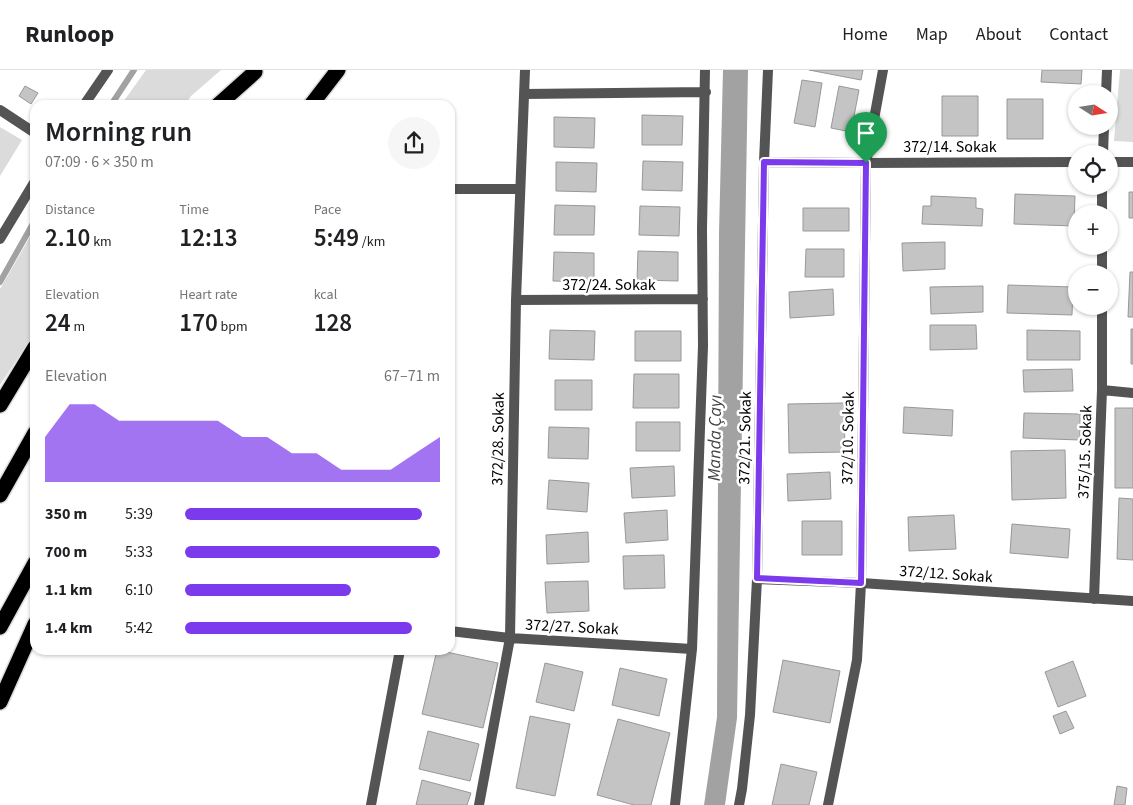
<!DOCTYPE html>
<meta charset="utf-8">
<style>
:root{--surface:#fff;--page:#f6f6f6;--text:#202124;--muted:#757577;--line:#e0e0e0;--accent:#7c3aed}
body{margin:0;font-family:"Source Sans 3",sans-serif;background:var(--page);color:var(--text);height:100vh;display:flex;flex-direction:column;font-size:19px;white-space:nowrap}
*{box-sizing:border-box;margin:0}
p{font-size:16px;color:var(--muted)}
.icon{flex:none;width:28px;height:28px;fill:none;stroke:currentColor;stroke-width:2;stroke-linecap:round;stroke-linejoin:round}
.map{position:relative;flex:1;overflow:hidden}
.side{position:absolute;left:30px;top:30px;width:425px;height:555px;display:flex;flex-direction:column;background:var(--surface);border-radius:15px;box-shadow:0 1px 4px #0004}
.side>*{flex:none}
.needle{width:32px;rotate:102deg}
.fabs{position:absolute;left:1068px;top:15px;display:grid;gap:10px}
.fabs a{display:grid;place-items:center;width:50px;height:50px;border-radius:50%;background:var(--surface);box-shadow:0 1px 4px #0004;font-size:25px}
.pin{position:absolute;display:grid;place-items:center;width:42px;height:42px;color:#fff;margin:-51px -21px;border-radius:50% 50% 50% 0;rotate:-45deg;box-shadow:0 0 5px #0007}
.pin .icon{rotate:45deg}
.round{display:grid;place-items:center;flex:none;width:52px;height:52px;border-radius:26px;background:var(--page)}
.overview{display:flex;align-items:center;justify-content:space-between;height:85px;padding:0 15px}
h1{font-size:28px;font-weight:600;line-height:38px}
.metrics{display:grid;grid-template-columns:repeat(3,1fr);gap:8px;height:85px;padding:5px 15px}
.metrics div{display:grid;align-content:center}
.metrics b{font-size:25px;font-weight:600}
.metrics small{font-size:14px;font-weight:400}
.metrics p{font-size:14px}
.chart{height:140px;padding:10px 15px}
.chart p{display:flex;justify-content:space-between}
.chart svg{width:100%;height:90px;margin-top:5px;fill:var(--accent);opacity:.7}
ul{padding:0 15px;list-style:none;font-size:16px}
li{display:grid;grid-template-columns:80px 60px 1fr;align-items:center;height:38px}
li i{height:12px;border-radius:6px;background:var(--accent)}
header{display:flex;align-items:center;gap:30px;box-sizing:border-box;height:70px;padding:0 25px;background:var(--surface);border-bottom:1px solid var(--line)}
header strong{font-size:24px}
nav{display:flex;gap:28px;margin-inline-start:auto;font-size:18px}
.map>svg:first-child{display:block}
.green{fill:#dbdbdb}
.water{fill:#a2a2a2}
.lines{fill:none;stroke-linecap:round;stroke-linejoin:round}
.stream{stroke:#a2a2a2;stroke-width:6}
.building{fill:#c4c4c4;stroke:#989898}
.motorway-casing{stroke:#dbdbdb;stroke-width:18}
.minor{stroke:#545454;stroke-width:10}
.tertiary{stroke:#545454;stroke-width:10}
.motorway{stroke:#000;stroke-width:15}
.route-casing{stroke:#fff;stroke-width:10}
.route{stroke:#7c3aed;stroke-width:6}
.labels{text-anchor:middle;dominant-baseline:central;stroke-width:5;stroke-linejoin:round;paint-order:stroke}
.street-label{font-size:16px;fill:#000;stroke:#fff}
.water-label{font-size:18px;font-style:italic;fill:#434343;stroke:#fff}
</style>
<header>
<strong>Runloop</strong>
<nav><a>Home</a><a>Map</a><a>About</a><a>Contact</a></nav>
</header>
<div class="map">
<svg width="1133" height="735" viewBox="0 0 1133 735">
<rect width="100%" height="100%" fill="#fff"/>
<path class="green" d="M146,0h75l-30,26 -6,9h-64z
M1120,0h13v72l-19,-1z
M0,57l22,13 -22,36z
M35,158v104l-35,53v-96z"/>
<path class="water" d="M723,0h25l-11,648 -12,87h-21l13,-88 2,-484z"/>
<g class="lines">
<path class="stream" d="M111,35l23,-35
M0,212l35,-62"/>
</g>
<path class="building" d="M809,0h54l-2,10z
M1042,0h40l-1,14 -40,-2z
M802,10l20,3 -7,44 -21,-4z
M25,16l13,7 -7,11 -12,-8z
M839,16l20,4 -8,42 -20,-4z
M942,26h36v40h-36z
M1007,29h36v40h-36z
M642,45l41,1 -1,29h-40z
M554,47l41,1 -1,30 -40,-1z
M643,91l40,1 -1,29 -40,-1z
M556,92l41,1 -1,29 -40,-1z
M1129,122h4v26h-4z
M1015,124l60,2 -1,30 -60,-2z
M931,126l45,2v10l7,1 -1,17 -60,-2 1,-18h8z
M555,135l40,1 -1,29h-40z
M640,136l40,1 -1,29 -40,-1z
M803,138h46v23h-46z
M945,172v27l-42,2 -1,-28z
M806,179h38v28h-39z
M638,181l40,1v29l-41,-1z
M554,182l40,1v29l-41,-1z
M1130,202h3v45h-5z
M1008,215l65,2 -1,28 -65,-2z
M983,216v26l-52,2 -1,-27z
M833,219l1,26 -44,3 -1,-26z
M930,255h46l1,24 -47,1z
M1131,259h2v35h-2z
M550,260l45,1 -1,29 -45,-1z
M1027,260l53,1v29h-53z
M635,261h46v30h-46z
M1072,299l1,22 -49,1 -1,-22z
M634,304h45v34h-46z
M555,310h37v30h-37z
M844,333l1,49 -56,1 -1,-49z
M904,337l49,3 -1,26 -49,-3z
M1115,338h18v80h-18z
M1024,343l56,1v26l-57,-2z
M636,352h44v29h-44z
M549,357l40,1 -1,31 -40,-1z
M1065,380l1,48 -54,2 -1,-49z
M674,396l1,30 -43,2 -2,-30z
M830,402l1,27 -43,2 -1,-27z
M549,410l40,3 -2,29 -40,-3z
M1119,428l14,1v61l-16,-1z
M667,440l1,30 -42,3 -2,-30z
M954,445l2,34 -47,2 -1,-34z
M802,451h40v34h-40z
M1012,454l58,5 -2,29 -58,-5z
M588,462l1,30 -42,2 -1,-29z
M664,485l1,33 -41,1 -1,-33z
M588,511l1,30 -42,2 -2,-31z
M437,580l61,13 -15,65 -61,-14z
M783,590l57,11 -10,52 -57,-11z
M1073,591l13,35 -28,11 -13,-35z
M545,593l38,9 -9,39 -38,-9z
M620,598l47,11 -8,37 -47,-11z
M1066,641l8,17 -14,6 -7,-18z
M530,646l40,8 -15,72 -39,-8z
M618,649l52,14 -19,72h-17l-37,-10z
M428,661l51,13 -9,37 -51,-12z
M781,694l36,8 -8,33h-37z
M422,710l49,13 -4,12h-51z
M1117,716l10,2 -2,17h-11z"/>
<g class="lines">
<g class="motorway-casing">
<path id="motorway" d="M218,35l37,-33
M311,35l27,-35
M0,335l35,-58
M0,425l35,-62
M0,557l35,-64
M0,632l35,-78"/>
</g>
<path class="minor" d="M524,24l182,-2
M1106,24l1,-24
M84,35l24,-35
M0,40l35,23
M1103,84l1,-28
M764,92l102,1 210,-1
M1109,92h24
M450,119h69
M1102,144v-28
M0,169l35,-58
M1102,204v-28
M516,230l187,-1
M1102,320l31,3
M757,509l104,4 272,18
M1094,529l8,-209v-84
M450,561l60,7 182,11
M371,735l29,-155
M479,735l31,-167 6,-338 9,-230
M675,735l17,-156 11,-303 -1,-117 3,-159
M739,735l3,-16 8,-74 7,-136 7,-417 4,-92"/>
<path class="tertiary" d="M828,735l29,-145 4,-77 5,-420 17,-93"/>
<use href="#motorway" class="motorway"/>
</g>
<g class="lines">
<g class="route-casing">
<path id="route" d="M764,92l102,1 -5,420 -104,-5z"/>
</g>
<use href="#route" class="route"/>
</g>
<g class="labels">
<g class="street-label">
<text x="950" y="77">372/14. Sokak</text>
<text x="609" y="215">372/24. Sokak</text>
<text transform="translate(745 368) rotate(-89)">372/21. Sokak</text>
<text transform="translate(848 368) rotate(-89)">372/10. Sokak</text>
<text transform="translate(498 369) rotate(-89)">372/28. Sokak</text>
<text transform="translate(1085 382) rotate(-88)">375/15. Sokak</text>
<text transform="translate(946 504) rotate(4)">372/12. Sokak</text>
<text transform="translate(572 557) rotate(3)">372/27. Sokak</text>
</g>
<g class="water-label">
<text transform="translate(715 368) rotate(-89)">Manda Çayı</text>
</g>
</g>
</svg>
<div class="fabs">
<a><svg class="needle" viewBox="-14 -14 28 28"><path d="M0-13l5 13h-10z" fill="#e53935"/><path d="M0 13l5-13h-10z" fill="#757577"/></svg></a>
<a><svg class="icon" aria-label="locate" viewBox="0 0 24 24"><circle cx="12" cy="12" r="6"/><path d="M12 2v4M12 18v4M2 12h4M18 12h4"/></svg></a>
<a>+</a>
<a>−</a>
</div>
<div class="pin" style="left:866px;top:93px;background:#1e9e55"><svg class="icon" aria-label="arrive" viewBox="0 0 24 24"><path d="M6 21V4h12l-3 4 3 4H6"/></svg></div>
<section class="side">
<div class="overview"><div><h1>Morning run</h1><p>07:09 · 6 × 350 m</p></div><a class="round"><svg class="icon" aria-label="share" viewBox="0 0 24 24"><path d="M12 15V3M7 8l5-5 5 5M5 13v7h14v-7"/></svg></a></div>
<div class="metrics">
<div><p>Distance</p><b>2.10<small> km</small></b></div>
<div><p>Time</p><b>12:13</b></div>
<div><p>Pace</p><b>5:49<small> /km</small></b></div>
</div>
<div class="metrics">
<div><p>Elevation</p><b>24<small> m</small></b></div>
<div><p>Heart rate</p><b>170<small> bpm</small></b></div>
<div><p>kcal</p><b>128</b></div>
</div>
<div class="chart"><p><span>Elevation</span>67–71 m</p>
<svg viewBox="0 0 160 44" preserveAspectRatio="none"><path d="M0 44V22L10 6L20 6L30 14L40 14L50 14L60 14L70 14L80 22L90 22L100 30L110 30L120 38L130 38L140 38L150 30L160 22V44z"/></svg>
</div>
<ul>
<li><b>350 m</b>5:39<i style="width:93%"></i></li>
<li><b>700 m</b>5:33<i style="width:100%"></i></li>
<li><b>1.1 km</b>6:10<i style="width:65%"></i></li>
<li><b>1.4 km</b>5:42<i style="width:89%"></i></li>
</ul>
</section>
</div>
